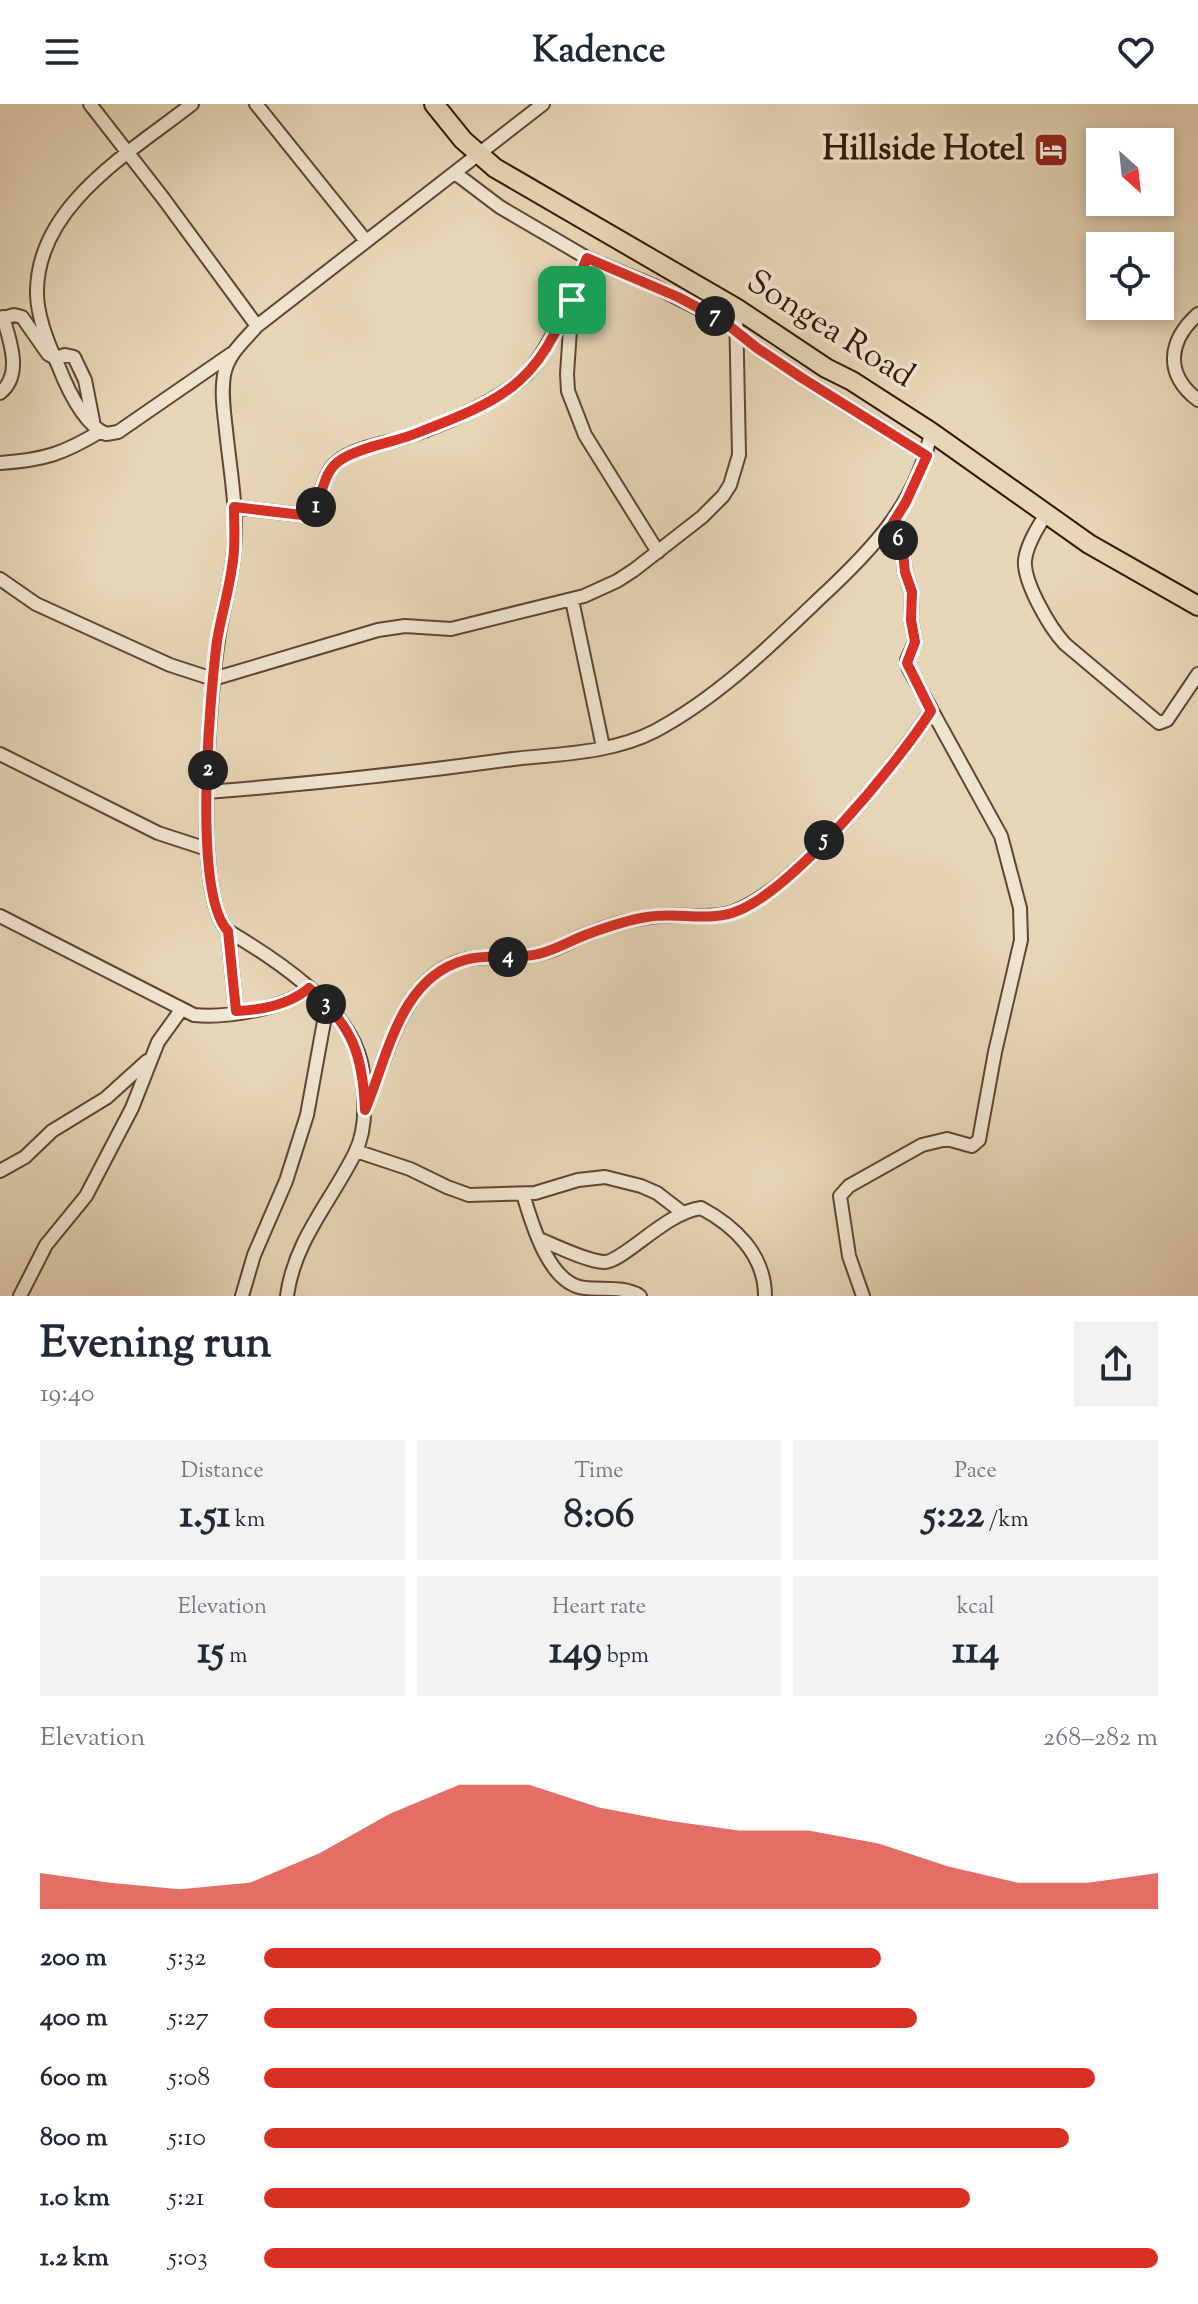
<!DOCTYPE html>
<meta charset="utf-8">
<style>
:root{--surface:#fff;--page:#f2f2f3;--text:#1f2937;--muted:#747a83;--accent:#d93025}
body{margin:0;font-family:"Sorts Mill Goudy",serif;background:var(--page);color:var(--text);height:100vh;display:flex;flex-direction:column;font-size:30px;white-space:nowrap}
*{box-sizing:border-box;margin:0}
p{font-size:26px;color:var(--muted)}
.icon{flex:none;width:44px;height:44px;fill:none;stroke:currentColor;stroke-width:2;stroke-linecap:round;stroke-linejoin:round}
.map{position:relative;height:1192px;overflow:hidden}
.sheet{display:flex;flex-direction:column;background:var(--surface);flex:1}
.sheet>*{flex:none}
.needle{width:52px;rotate:153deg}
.buttons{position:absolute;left:1086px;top:24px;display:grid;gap:16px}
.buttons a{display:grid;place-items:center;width:88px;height:88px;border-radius:0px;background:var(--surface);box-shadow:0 4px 12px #0003;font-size:40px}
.pin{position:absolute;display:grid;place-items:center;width:68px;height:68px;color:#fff;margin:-34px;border-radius:16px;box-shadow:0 4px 12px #0006}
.km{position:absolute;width:40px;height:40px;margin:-20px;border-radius:50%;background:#222;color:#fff;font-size:22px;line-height:40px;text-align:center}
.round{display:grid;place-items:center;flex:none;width:84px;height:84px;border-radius:0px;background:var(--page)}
.summary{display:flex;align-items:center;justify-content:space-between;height:136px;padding:0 40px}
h1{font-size:44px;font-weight:700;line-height:60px}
.figures{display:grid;grid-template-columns:repeat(3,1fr);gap:12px;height:136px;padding:8px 40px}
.figures div{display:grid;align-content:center;border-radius:0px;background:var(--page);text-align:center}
.figures b{font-size:40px;font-weight:700}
.figures small{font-size:22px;font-weight:400}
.figures p{font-size:22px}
.chart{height:224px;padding:16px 40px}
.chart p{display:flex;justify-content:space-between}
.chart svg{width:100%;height:144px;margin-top:8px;fill:var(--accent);opacity:.7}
ul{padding:0 40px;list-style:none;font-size:26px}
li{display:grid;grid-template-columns:128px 96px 1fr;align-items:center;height:60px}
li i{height:20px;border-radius:10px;background:var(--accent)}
header{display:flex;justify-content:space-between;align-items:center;height:104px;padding:0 40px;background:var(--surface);font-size:36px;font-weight:700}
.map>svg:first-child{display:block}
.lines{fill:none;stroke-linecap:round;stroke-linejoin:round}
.minor-casing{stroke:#61462f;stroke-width:16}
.highway-casing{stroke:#351602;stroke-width:22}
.minor{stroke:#efe4d0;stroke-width:12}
.highway{stroke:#e6d5b6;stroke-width:18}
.route-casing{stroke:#fff;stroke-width:16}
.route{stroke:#d93025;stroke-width:10}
.labels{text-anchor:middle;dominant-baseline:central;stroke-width:7;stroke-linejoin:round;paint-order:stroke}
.poi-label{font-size:34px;font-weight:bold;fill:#351602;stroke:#efe4d0;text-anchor:end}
.street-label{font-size:34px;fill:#351602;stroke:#efe4d0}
</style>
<header><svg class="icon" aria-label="menu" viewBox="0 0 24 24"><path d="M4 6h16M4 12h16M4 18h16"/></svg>Kadence<svg class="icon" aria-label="heart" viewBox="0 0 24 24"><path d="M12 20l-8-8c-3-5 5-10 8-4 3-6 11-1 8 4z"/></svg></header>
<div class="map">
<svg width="1198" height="1192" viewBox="0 0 1198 1192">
<rect width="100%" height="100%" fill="#e6d5b6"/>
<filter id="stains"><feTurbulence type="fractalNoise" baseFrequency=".0025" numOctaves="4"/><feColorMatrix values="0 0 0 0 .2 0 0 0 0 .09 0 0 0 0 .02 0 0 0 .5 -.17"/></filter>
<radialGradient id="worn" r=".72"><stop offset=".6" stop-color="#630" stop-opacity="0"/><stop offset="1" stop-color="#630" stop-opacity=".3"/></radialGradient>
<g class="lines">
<g class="minor-casing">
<path id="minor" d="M90,0l73,94 94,128
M192,0c-61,48 -157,102 -155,191 1,24 11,49 21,70 9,23 25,59 48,69l12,-2 113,-78
M256,0l110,137
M455,69l45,34 87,51 67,28 69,35 34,27 45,30 125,78
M587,154l-15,42 -5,74 1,17 17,44 73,117
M1198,210c-30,27 -34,60 0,86
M0,215l14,-4 8,2 26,37 7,4 10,-3 9,2 11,23 8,41
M0,289c23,-18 10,-52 3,-76
M0,359c44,-3 63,-9 101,-32
M234,403l68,8c24,-8 16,-37 35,-53 18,-15 48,-18 70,-25 35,-12 101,-39 124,-68 16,-20 28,-46 41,-69
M1046,410c-8,13 -19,30 -21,46 -2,22 25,68 40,84l94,79 8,-3 31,-46
M0,475l36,25 134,61 43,14 165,-49 27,-4 46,3 133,-33 33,-15 17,-11 68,-53 21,-21 7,-11 9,-30 -3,-147
M572,496l31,147
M0,650l158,79 49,16
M207,688c103,-8 204,-19 306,-33 46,-5 100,-6 142,-28 62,-33 114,-84 164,-132 52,-48 98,-95 112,-167
M0,812l194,99c31,3 91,-6 115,-27
M228,827l8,80
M366,1002c23,-52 36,-133 102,-147 26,-5 53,1 78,-7 14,-4 26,-12 39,-17 20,-8 43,-15 64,-18 25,-4 61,3 84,-5 62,-22 162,-146 198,-201
M356,1047l54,18 37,18 22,8 66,-2 43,-13 27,-3 36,9 16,7 26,20
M0,1067l25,-14 27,-26 54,-33 41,-37
M523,1090c9,30 26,91 62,94 19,2 39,-2 55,8
M539,1135c18,7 47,22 65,23 18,1 62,-50 97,-54 34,18 64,47 64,88
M20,1192l26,-51 40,-49 46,-88 26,-66 23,-32
M242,1192l12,-41 32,-74 21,-66 20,-110
M287,1192c7,-55 45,-96 68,-143 8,-16 10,-37 9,-55 0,-12 0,-24 -3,-36 -13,-56 -87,-104 -133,-131 -36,-36 -18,-237 -10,-291 4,-30 14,-60 16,-90 4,-40 -4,-80 -8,-120 -2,-18 -5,-37 -2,-55 4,-21 19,-33 33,-49l286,-222
M863,1192l-14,-40 -9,-60 9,-10 73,-41 25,-6 25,7 7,-6 16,-88 26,-112 -1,-32 -19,-72 -92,-167 -2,-9 8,-18 -4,-22 1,-28 -7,-20 -2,-20 -12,-26"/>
</g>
<g class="highway-casing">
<path id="highway" d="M434,0l29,36 32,28 241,140 90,60 26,13 79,51 158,112 109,62"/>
</g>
<use href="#minor" class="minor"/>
<use href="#highway" class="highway"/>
</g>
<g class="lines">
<g class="route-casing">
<path id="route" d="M587,154l91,39 45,24 34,27 45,30 125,78 -21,46 -15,24 12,26 2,20 7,20 -1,28 4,22 -8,21 24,48c-33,52 -141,184 -199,202 -26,8 -58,-1 -85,4 -20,3 -40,10 -59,17 -17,6 -32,16 -50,20 -24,6 -49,-1 -73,6 -66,18 -77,97 -100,150 -2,-56 -13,-85 -56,-122 -20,17 -47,22 -73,23l-8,-80c-36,-37 -18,-235 -11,-290 5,-30 15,-60 17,-91 1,-14 0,-28 0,-43l68,8c26,-8 14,-40 40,-56 21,-13 51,-16 75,-26 33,-13 76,-28 103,-53 34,-30 50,-81 67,-122z"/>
</g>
<use href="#route" class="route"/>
</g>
<defs>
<g id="hotel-square" transform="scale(1.8)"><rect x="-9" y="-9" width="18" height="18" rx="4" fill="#8f2418" stroke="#efe4d0"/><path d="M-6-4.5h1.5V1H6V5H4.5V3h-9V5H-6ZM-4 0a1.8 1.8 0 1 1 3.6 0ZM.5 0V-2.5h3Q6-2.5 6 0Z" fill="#fff"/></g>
</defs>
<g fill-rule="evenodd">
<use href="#hotel-square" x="1051" y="46"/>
</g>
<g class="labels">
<g class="poi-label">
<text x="1025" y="46">Hillside Hotel</text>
</g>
<g class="street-label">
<text transform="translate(830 226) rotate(32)">Songea Road</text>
</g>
</g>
<rect width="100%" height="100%" filter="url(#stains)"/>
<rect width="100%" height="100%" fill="url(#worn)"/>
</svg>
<div class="buttons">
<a><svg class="needle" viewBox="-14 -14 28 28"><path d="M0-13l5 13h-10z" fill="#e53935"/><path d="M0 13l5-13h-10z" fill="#747a83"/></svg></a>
<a><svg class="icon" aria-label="locate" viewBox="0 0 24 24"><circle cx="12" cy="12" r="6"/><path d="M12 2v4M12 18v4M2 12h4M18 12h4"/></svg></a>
</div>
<div class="pin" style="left:572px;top:196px;background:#1e9e55"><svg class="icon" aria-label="arrive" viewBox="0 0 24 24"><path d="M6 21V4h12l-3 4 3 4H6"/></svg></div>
<b class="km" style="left:316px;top:403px">1</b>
<b class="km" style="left:208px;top:666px">2</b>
<b class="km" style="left:326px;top:900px">3</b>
<b class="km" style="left:508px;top:853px">4</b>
<b class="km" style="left:824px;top:736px">5</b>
<b class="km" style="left:898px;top:436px">6</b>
<b class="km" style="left:715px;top:212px">7</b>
</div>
<section class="sheet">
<div class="summary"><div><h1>Evening run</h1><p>19:40</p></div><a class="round"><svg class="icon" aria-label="share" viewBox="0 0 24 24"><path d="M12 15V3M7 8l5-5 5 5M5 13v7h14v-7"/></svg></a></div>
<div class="figures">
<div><p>Distance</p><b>1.51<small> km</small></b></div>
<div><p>Time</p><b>8:06</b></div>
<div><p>Pace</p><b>5:22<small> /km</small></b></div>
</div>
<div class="figures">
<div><p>Elevation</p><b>15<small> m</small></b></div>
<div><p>Heart rate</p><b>149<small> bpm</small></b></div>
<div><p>kcal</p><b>114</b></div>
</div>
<div class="chart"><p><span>Elevation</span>268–282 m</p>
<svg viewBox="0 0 160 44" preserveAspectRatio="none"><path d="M0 44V33L10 36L20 38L30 36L40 27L50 15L60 6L70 6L80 13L90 17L100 20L110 20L120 24L130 31L140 36L150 36L160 33V44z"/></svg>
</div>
<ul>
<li><b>200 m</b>5:32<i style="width:69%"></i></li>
<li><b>400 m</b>5:27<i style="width:73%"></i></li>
<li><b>600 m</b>5:08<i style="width:93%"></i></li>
<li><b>800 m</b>5:10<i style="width:90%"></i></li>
<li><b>1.0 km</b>5:21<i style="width:79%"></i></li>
<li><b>1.2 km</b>5:03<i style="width:100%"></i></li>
</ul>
</section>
